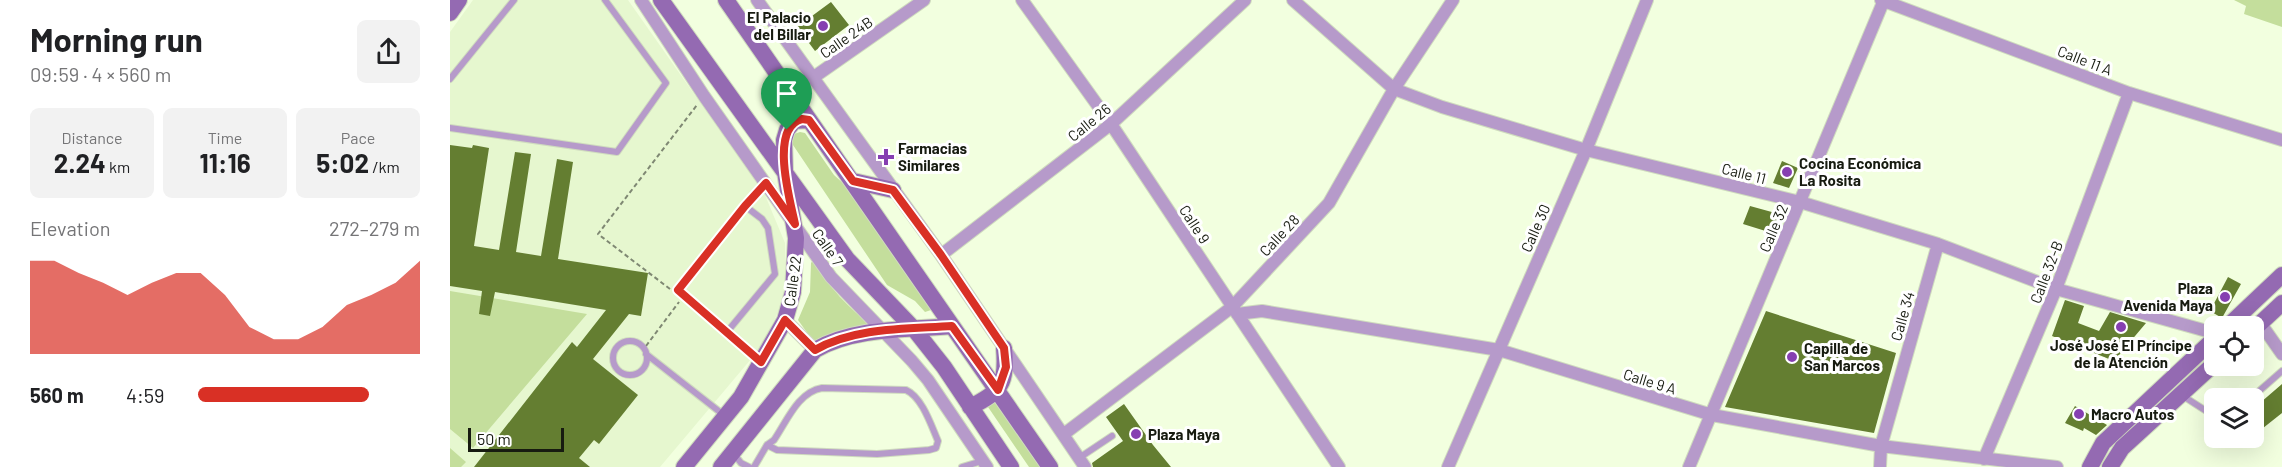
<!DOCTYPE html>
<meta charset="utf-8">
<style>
:root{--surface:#fff;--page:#f2f2f2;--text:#202124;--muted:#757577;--accent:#d93025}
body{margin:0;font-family:Barlow,sans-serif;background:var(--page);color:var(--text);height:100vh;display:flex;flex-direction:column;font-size:22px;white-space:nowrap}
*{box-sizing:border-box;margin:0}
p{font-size:20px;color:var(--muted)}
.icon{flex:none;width:33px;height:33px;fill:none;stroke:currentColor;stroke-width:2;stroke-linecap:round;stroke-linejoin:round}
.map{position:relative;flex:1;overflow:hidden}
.sheet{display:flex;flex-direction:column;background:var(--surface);width:450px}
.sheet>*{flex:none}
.buttons{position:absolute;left:1754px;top:316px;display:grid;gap:12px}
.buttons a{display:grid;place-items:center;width:60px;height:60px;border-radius:9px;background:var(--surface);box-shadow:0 6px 24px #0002;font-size:30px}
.scale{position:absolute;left:18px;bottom:15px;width:96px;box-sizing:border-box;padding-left:6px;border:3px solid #171b10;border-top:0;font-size:16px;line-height:21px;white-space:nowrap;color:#171b10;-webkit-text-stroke:4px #fff;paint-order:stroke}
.pin{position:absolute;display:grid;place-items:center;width:51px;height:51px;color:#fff;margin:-62px -26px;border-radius:50% 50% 50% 0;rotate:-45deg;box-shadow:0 0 6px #0007}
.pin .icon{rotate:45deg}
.round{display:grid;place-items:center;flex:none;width:63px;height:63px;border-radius:9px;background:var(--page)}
.headline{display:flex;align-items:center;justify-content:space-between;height:102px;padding:0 30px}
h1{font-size:33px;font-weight:700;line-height:45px}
.metrics{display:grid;grid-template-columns:repeat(3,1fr);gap:9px;height:102px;padding:6px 30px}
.metrics div{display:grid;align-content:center;border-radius:9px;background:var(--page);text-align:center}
.metrics b{font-size:26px;font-weight:700}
.metrics small{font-size:16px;font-weight:400}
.metrics p{font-size:16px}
.chart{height:168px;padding:12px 30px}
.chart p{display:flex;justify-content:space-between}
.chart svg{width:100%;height:108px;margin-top:6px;fill:var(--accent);opacity:.7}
ul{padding:0 30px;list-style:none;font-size:20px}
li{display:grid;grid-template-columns:96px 72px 1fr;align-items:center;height:45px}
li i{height:15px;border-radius:8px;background:var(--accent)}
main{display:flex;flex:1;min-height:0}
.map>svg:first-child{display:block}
.built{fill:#e6f7cf}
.green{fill:#c4de9c}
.building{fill:#647e31}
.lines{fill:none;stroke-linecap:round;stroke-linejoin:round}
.lane-casing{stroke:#cfdbbe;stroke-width:8}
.street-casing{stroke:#cfdbbe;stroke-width:14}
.secondary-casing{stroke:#cfdbbe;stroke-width:18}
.path{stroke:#7f8873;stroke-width:2;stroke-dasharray:4.5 3;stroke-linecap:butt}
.lane{stroke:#b69aca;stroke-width:6}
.street{stroke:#b69aca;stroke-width:12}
.secondary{stroke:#946ab2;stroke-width:16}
.route-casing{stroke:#fff;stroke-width:12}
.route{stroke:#d93025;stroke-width:8}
.poi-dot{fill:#863fb1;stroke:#fff;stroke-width:2}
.labels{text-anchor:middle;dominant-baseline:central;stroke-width:6;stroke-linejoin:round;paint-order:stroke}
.poi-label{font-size:15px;font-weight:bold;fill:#171b10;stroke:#fff;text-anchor:start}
.street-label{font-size:15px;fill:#171b10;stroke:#fff}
</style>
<main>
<section class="sheet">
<div class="headline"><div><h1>Morning run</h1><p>09:59 · 4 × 560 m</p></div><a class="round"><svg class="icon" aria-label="share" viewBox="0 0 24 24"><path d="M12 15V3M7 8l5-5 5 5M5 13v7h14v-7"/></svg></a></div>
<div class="metrics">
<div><p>Distance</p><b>2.24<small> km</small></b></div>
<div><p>Time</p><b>11:16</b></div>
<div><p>Pace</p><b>5:02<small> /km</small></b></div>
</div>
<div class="chart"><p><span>Elevation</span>272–279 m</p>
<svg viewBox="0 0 160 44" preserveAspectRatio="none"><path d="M0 44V6L10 6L20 11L30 15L40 20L50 15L60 11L70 11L80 20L90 33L100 38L110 38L120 33L130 24L140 20L150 15L160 6V44z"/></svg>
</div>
<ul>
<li><b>560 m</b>4:59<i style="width:77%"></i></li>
</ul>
</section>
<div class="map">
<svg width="1832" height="467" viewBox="0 0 1832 467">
<rect width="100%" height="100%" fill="#f2ffdf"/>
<path class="built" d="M23,0h155l137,195 20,48 1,52 -24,51 -102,121h-210v-435z"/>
<path class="green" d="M1784,0h48v27l-38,-13 2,-8z
M350,132l5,1 29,42 24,22 76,112 -9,3 -10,-11 -28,-16 -94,-140 -2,-6 3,-5z
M363,260c16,27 35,48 60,66l-60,15 -15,-21 12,-28 1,-29z
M0,291l137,23 -114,134 -23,-19z
M547,401l45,66h-13l-41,-60z
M0,448l16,14 -5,5h-11z"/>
<path class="building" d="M381,2l18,23 -34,26 -18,-24z
M0,145l22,3 1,-3 16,3 -15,98 25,4 16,-98 16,2 -15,98 25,4 16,-97 16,3 -15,97 90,14 -7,43 -12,-2 -36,45 45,36 -39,49 -5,-4 -15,18 11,9h-116l98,-125 5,5 29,-37 -111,-18 -5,24 -11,-2 3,-23 -32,-5z
M1332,161l16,7 -9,20 -16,-5z
M1300,206l29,8 -7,19 -29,-9z
M1778,277l13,7 -19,34 -12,-7z
M1615,300l19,6 -6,17 21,8 11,-19 36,11 -32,38 -62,-25z
M1316,311l130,42 -22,80 -149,-26z
M1832,384v29l-29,23v-27z
M674,404l29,41 18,22h-78l-1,-4 31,-22 -17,-24z
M1625,406l32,19 -1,1 -10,9 -12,-7 -1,3 -18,-8z"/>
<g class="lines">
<g class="lane-casing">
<path id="lane" d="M0,79l64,-79
M0,128l167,24 49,-69 -61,-83
M277,332l48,-58 -7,-46 -6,-9 -17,-13
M163 358a17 17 0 1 1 34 0a17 17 0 1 1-34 0Z
M196,354l79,62
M311,362l-83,-72 67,-84 21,-23
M1733,396l31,20
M1800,399l32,-28
M284,454l7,9 8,4
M629,458l33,-22
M304,467l13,-22 7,-5c13,-19 24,-48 48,-52l84,2c16,7 25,35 32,51l-2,7 -7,2 -52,4 -100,-4 -10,-5
M512,467l20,-6"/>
</g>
<g class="street-casing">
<path id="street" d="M191,0l63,96 127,181 81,84 16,19 59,87
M307,0l184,255 144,212
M572,0l89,124 228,343
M843,0l101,89 48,18 144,43 214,52 138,42 118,45 158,44
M1431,0l248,93 153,47
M364,77l110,-77
M491,255l170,-131 134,-124
M787,314l25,-3 237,39 213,65 169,31 176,21
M335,320l30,30
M1811,324l21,30
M614,434l168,-127 97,-104 65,-114 59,-89
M1534,459l72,-170 73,-196
M998,467l138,-317 61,-150
M1239,467l195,-467
M1430,467l1,-21 57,-202"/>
</g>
<g class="secondary-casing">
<path id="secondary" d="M211,0l186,259 67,70 30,38 67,100
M276,0l324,467
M0,13l9,-13
M403,181l40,9
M1777,327l55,-52
M1803,330l29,-27
M520,407c32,-16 37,-23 34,-59
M234,467l57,-70 44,-77 8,-28 3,-54 -11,-66 -1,-32 3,-10 7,-9 15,-1
M271,467l94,-117c39,-23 93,-20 137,-24
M1640,467l13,-24 111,-104
M1660,467l12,-19 92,-84"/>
</g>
<path class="path" d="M220,289l-72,-55 99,-129
M196,346l33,-44"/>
<use href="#lane" class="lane"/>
<use href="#street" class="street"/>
<use href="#secondary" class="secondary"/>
</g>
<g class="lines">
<g class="route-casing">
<path id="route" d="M352,119l7,1 44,61 40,9 48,65 63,93 2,19 -8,23 -46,-64c-44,3 -98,1 -137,24l-30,-30 -24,42 -83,-72 67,-84 21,-23 29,41c-5,-24 -26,-97 7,-105z"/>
</g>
<use href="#route" class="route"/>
</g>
<g class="poi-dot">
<circle cx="373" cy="26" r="6"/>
<path d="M433 148h6v6h6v6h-6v6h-6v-6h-6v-6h6z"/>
<circle cx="1337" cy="172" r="6"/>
<circle cx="1775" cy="297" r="6"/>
<circle cx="1671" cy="327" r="6"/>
<circle cx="1342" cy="357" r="6"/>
<circle cx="1629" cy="414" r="6"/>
<circle cx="686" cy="434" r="6"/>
</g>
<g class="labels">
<g class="poi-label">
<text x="361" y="17" text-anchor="end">El Palacio<tspan x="361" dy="17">del Billar</tspan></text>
<text x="448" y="148">Farmacias<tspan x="448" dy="17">Similares</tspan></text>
<text x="1349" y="163">Cocina Económica<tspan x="1349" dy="17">La Rosita</tspan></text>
<text x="1763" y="288" text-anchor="end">Plaza<tspan x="1763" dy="17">Avenida Maya</tspan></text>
<text x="1671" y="345" text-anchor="middle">José José El Príncipe<tspan x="1671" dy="17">de la Atención</tspan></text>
<text x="1354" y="348">Capilla de<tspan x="1354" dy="17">San Marcos</tspan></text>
<text x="1641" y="414">Macro Autos</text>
<text x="698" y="434">Plaza Maya</text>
</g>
<g class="street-label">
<text transform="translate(396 37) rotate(-35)">Calle 24B</text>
<text transform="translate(1635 60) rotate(21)">Calle 11 A</text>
<text transform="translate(639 122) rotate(-39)">Calle 26</text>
<text transform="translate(1294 173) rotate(14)">Calle 11</text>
<text transform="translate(745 224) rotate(57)">Calle 9</text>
<text transform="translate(1085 228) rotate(-66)">Calle 30</text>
<text transform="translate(1323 228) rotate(-67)">Calle 32</text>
<text transform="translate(829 235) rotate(-47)">Calle 28</text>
<text transform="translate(378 247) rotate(55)">Calle 7</text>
<text transform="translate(1596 272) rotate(-69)">Calle 32-B</text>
<text transform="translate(342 281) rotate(-82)">Calle 22</text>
<text transform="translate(1452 316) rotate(-74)">Calle 34</text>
<text transform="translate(1200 381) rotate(17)">Calle 9 A</text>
</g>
</g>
</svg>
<div class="buttons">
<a><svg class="icon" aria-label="locate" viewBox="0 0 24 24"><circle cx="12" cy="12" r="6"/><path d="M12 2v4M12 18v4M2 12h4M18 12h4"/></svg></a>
<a><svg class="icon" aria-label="layers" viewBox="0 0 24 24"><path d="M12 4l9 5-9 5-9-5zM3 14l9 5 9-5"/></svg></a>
</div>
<div class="scale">50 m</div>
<div class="pin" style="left:337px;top:130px;background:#1e9e55"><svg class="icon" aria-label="arrive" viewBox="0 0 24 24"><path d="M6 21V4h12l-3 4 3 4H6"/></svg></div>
</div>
</main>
